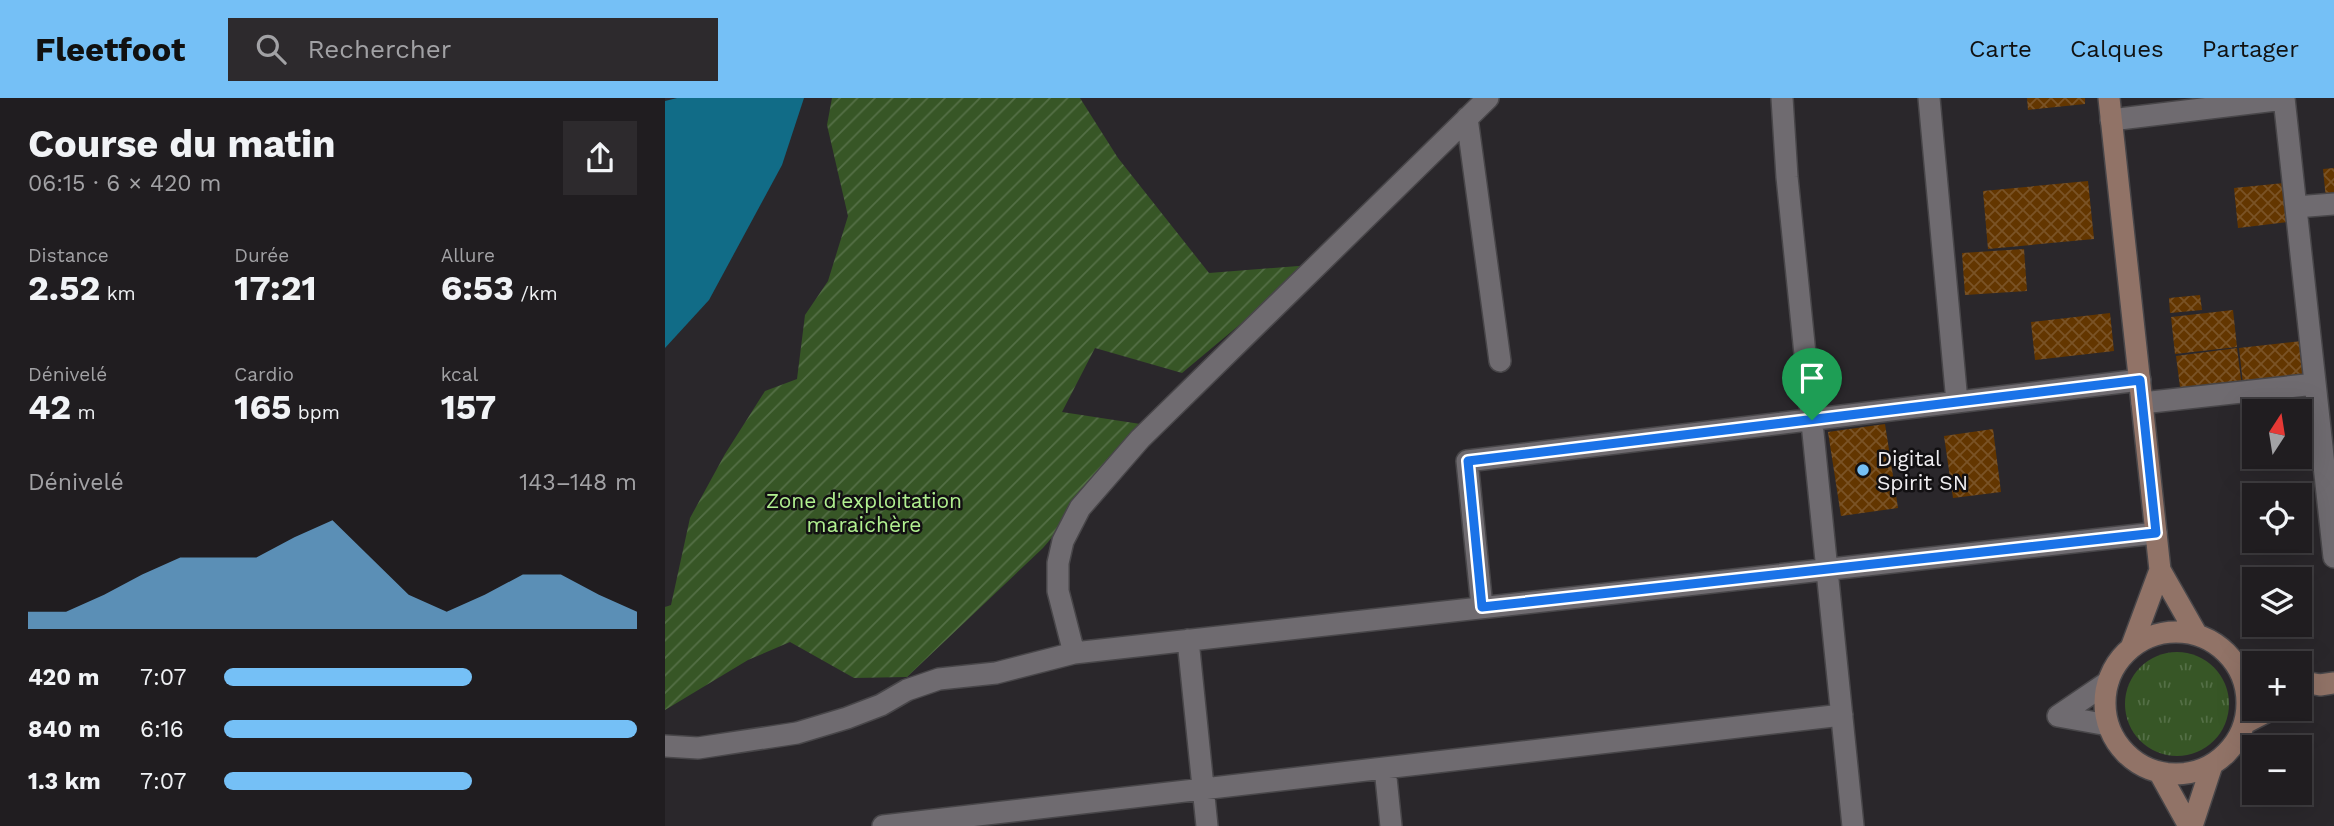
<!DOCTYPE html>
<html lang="fr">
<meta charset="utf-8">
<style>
:root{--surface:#201d20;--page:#2d2a2d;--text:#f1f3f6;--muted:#a2a2a5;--line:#3d3b3e;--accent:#75c0f6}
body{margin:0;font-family:"Work Sans",sans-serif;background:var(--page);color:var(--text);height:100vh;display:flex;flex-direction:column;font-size:26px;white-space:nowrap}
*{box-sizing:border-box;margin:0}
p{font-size:23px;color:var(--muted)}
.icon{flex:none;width:38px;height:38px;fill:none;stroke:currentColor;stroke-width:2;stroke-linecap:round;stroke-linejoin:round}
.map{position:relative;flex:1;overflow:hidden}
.panel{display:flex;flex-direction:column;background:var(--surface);width:665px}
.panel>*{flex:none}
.needle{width:46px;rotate:12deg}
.buttons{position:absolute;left:1577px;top:301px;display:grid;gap:14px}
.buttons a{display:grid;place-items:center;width:70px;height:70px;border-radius:0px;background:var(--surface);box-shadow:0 7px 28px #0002,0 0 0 2px var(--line);font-size:35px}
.pin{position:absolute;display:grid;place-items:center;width:60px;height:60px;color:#fff;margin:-72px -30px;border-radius:50% 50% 50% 0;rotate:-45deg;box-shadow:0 0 7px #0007}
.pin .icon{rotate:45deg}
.round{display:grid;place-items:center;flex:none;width:74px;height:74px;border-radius:0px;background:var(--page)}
.headline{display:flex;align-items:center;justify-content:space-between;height:119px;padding:0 28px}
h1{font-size:38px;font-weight:700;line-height:52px}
.metrics{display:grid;grid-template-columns:repeat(3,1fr);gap:10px;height:119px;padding:7px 28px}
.metrics div{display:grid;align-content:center}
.metrics b{font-size:35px;font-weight:700}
.metrics small{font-size:19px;font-weight:400}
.metrics p{font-size:19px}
.chart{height:196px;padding:14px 28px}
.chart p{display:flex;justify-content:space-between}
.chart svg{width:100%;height:126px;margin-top:7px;fill:var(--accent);opacity:.7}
ul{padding:0 28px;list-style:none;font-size:23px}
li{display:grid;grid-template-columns:112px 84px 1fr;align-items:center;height:52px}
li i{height:18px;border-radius:9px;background:var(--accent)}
header{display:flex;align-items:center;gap:42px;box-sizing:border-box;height:98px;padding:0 35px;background:var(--accent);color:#111}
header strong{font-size:33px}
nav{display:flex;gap:38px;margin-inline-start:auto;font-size:24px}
.search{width:490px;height:63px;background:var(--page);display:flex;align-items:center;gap:18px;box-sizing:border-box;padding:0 24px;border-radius:0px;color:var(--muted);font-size:26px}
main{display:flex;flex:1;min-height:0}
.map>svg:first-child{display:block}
.grass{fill:url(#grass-tufts)}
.garden{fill:url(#garden-furrows)}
.water{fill:#116c87}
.building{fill:url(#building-cross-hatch)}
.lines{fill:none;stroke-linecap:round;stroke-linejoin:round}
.street-casing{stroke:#484649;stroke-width:24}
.secondary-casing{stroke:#484649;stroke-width:24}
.street{stroke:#6f6b70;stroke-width:21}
.secondary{stroke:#917367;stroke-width:21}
.route-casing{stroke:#fff;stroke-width:14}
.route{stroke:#1a73e8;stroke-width:9}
.poi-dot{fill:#75c0f6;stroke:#121012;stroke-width:2.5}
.labels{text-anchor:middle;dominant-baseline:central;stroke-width:5;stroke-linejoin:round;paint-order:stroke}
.poi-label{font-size:21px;fill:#f1eff2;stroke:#121012;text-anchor:start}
.park-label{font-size:21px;fill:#b1f090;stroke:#121012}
</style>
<header>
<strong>Fleetfoot</strong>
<div class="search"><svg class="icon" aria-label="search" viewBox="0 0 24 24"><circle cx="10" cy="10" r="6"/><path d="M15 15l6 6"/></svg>Rechercher</div>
<nav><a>Carte</a><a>Calques</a><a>Partager</a></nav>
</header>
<main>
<section class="panel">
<div class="headline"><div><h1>Course du matin</h1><p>06:15 · 6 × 420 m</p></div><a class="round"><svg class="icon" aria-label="share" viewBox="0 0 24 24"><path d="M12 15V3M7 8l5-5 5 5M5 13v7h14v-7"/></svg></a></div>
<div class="metrics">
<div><p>Distance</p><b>2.52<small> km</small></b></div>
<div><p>Durée</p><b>17:21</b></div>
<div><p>Allure</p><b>6:53<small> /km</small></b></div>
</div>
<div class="metrics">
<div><p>Dénivelé</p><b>42<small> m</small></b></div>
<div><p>Cardio</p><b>165<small> bpm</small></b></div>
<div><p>kcal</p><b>157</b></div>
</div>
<div class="chart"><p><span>Dénivelé</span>143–148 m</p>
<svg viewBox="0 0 160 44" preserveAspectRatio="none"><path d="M0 44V38L10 38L20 32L30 25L40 19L50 19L60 19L70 12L80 6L90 19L100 32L110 38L120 32L130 25L140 25L150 32L160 38V44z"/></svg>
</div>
<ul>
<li><b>420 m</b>7:07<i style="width:60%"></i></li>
<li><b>840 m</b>6:16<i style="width:100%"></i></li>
<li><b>1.3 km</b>7:07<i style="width:60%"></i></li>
</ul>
</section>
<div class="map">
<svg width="1669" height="728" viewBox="0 0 1669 728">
<defs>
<pattern id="grass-tufts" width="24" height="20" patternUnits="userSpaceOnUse" patternTransform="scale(1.75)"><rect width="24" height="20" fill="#375626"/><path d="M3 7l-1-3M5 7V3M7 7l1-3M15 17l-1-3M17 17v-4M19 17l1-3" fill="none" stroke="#546f46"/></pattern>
<pattern id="garden-furrows" width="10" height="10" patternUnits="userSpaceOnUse" patternTransform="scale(1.75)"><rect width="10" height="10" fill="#375626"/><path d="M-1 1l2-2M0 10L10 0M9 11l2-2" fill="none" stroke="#546f46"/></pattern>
<pattern id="building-cross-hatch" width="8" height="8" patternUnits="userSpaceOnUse" patternTransform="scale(1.75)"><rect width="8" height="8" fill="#633600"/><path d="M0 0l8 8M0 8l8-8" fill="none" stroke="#7a5326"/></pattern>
</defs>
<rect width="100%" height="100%" fill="#2a272b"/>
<path class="grass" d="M1460 606a52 52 0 1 1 104 0a52 52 0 1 1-104 0Z"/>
<path class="garden" d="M167,0h248l38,60 91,115 102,-8 -129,108 -87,-25 -33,64 85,13 -104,123 -136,129 -53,1 -64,-36 -42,18 -83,50v-103l6,-2 19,-87 35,-64 40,-63 32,-12 8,-64 23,-34 20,-65 -21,-91z"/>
<path class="water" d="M12,0h127l-22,67 -73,135 -44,48v-247z"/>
<path class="building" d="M1362,0h58v6l-57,6z
M1669,70v42h-7l-4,-41z
M1423,83l6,58 -106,10 -5,-58z
M1619,85l4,39 -50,6 -4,-40z
M1359,151l3,42 -62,4 -3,-42z
M1535,197l2,15 -32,3 -1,-15z
M1568,212l4,37 -62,7 -4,-37z
M1445,215l4,38 -79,9 -4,-38z
M1637,243l5,45 -63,7 -5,-45z
M1572,250l5,39 -61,8 -5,-39z
M1220,326l13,84 -57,8 -13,-84z
M1328,331l8,63 -48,6 -9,-62z"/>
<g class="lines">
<g class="street-casing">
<path id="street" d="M1117,0l5,79 66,649
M1264,0l28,304
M1619,0l50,459
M802,20l33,243
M1446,22l173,-21
M1631,109l38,-3
M1477,305l173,-19
M817,509l-15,-146 673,-81
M523,542l19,186
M409,555l-16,-62v-28l5,-22 17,-33 60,-69 348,-341
M1393,618l50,-34
M1393,618l50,9
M0,648l33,2 99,-15 50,-15 34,-13 26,-15 32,-11 57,-6 78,-20 1082,-120
M720,670l6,58
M218,728l959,-111"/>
</g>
<g class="secondary-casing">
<path id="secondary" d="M1444,0l51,472 37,65
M1440 605a71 71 0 1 1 142 0a71 71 0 1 1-142 0Z
M1466,550l29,-78
M1634,583l21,4 14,-2
M1580,625l27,-14
M1494,674l30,54
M1527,728l20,-61"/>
</g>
<use href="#street" class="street"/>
<use href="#secondary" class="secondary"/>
</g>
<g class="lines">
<g class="route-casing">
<path id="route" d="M1475,282l16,153 -674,74 -14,-146z"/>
</g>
<use href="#route" class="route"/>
</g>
<circle class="poi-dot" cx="1198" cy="372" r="7"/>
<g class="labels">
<g class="poi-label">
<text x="1212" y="360">Digital<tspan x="1212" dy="24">Spirit SN</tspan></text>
</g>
<g class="park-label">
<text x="199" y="402">Zone d'exploitation<tspan x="199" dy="24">maraichère</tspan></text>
</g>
</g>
</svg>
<div class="buttons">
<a><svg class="needle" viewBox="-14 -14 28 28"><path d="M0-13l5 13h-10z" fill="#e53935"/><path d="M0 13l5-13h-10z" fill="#a2a2a5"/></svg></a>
<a><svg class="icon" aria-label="locate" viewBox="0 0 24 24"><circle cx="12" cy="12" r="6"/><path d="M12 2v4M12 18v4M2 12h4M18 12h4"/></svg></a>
<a><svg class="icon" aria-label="layers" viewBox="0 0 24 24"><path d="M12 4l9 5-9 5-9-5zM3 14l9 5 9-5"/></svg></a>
<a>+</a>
<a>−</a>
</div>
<div class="pin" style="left:1147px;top:322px;background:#1e9e55"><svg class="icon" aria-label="arrive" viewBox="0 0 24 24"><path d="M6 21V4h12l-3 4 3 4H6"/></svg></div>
</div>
</main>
